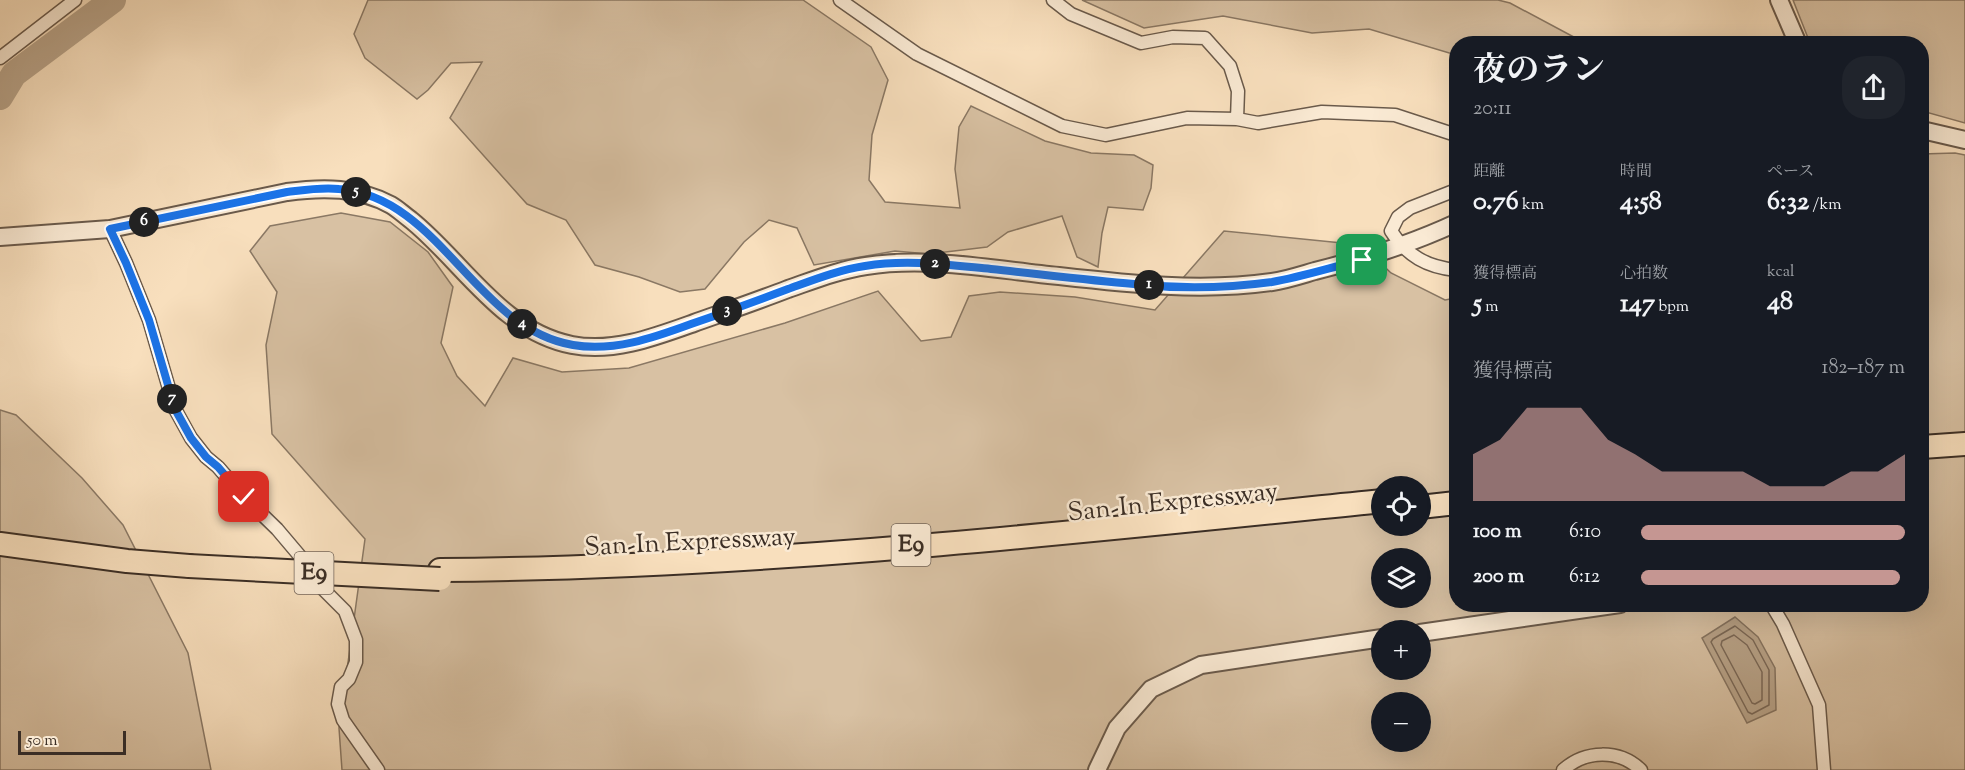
<!DOCTYPE html>
<html lang="ja">
<meta charset="utf-8">
<style>
:root{--surface:#171b24;--page:#20242c;--text:#f1f3f6;--muted:#9ea1a6;--accent:#c59692}
body{margin:0;font-family:"Sorts Mill Goudy","Noto Serif JP",serif;background:var(--page);color:var(--text);height:100vh;display:flex;flex-direction:column;font-size:22px;white-space:nowrap}
*{box-sizing:border-box;margin:0}
p{font-size:20px;color:var(--muted)}
.icon{flex:none;width:33px;height:33px;fill:none;stroke:currentColor;stroke-width:2;stroke-linecap:round;stroke-linejoin:round}
.map{position:relative;flex:1;overflow:hidden}
.sheet{position:absolute;left:1449px;top:36px;width:480px;height:576px;display:flex;flex-direction:column;background:var(--surface);border-radius:24px;box-shadow:0 6px 24px #0002}
.sheet>*{flex:none}
.tools{position:absolute;left:1371px;top:476px;display:grid;gap:12px}
.tools a{display:grid;place-items:center;width:60px;height:60px;border-radius:50%;background:var(--surface);box-shadow:0 6px 24px #0002;font-size:30px}
.scale{position:absolute;left:18px;bottom:15px;width:108px;box-sizing:border-box;padding-left:6px;border:3px solid #3b2e25;border-top:0;font-size:16px;line-height:21px;white-space:nowrap;color:#3b2e25;-webkit-text-stroke:4px #faead4;paint-order:stroke}
.pin{position:absolute;display:grid;place-items:center;width:51px;height:51px;color:#fff;margin:-26px;border-radius:12px;box-shadow:0 3px 9px #0006}
.km{position:absolute;width:30px;height:30px;margin:-15px;border-radius:50%;background:#222;color:#fff;font-size:16px;line-height:30px;text-align:center}
.round{display:grid;place-items:center;flex:none;width:63px;height:63px;border-radius:24px;background:var(--page)}
.overview{display:flex;align-items:center;justify-content:space-between;height:102px;padding:0 24px}
h1{font-size:33px;font-weight:700;line-height:45px}
.metrics{display:grid;grid-template-columns:repeat(3,1fr);gap:9px;height:102px;padding:6px 24px}
.metrics div{display:grid;align-content:center}
.metrics b{font-size:26px;font-weight:700}
.metrics small{font-size:16px;font-weight:400}
.metrics p{font-size:16px}
.chart{height:168px;padding:12px 24px}
.chart p{display:flex;justify-content:space-between}
.chart svg{width:100%;height:108px;margin-top:6px;fill:var(--accent);opacity:.7}
ul{padding:0 24px;list-style:none;font-size:20px}
li{display:grid;grid-template-columns:96px 72px 1fr;align-items:center;height:45px}
li i{height:15px;border-radius:8px;background:var(--accent)}
.map>svg:first-child{display:block}
.green{fill:#d8c1a3;stroke:#8a7864;stroke-width:1.5;fill-rule:evenodd}
.water{fill:#b8a389;stroke:#867461;stroke-width:1.5}
.lines{fill:none;stroke-linecap:round;stroke-linejoin:round}
.shore{stroke:#7a6857;stroke-width:1.5}
.river{stroke:#b8a389;stroke-width:26}
.minor-casing{stroke:#6a5a4b;stroke-width:15}
.tertiary-casing{stroke:#6a5a4b;stroke-width:20}
.motorway-casing{stroke:#3b2e25;stroke-width:26}
.minor{stroke:#faead4;stroke-width:12}
.tertiary{stroke:#faead4;stroke-width:16}
.motorway{stroke:#f8dfbd;stroke-width:22}
.motorway-bridge-casing{stroke:#3b2e25;stroke-width:26;stroke-linecap:butt}
.motorway-bridge{stroke:#f8dfbd;stroke-width:22}
.route-casing{stroke:#fff;stroke-width:12}
.route{stroke:#1a73e8;stroke-width:8}
.labels{text-anchor:middle;dominant-baseline:central;stroke-width:5;stroke-linejoin:round;paint-order:stroke}
.shield{fill:#faead4;stroke:#74665a;stroke-width:1.5}
.shield-label{font-size:24px;font-weight:bold;fill:#3b2e25}
.street-label{font-size:26px;fill:#3b2e25;stroke:#faead4}
</style>
<div class="map">
<svg width="1965" height="770" viewBox="0 0 1965 770">
<rect width="100%" height="100%" fill="#f8dfbd"/>
<filter id="stains"><feTurbulence type="fractalNoise" baseFrequency=".00333" numOctaves="4"/><feColorMatrix values="0 0 0 0 .2 0 0 0 0 .09 0 0 0 0 .02 0 0 0 .5 -.17"/></filter>
<radialGradient id="worn" r=".72"><stop offset=".6" stop-color="#630" stop-opacity="0"/><stop offset="1" stop-color="#630" stop-opacity=".3"/></radialGradient>
<path class="green" d="M368,0h435l68,47 17,33 -16,55 -3,45 16,22 75,6 -5,-39 4,-42 12,-21 74,35 46,12 43,2 19,10 -2,23 -8,22 -35,-3 -6,26 -4,34 -21,-10 -15,-41 -54,16 -21,15 -58,7 -34,-3 -81,14 -17,-37 -28,-8 -25,22 -39,47 -25,3 -41,-15 -44,-12 -29,-45 -39,-16 -77,-86 32,-56 -31,1 -23,27 -11,9 -52,-41 -11,-24z
M1082,0h416l12,3 75,40 -129,1v11l-87,-26 -57,4 -89,-17 -79,12z
M1793,0h172v123l-43,-12v-67l-112,-1z
M1955,153l10,2v615h-1623l-3,-42 26,-189 -93,-105 -6,-89 11,-53 -27,-41 20,-25 71,-13 49,9 38,30 25,35 -12,56 16,33 28,30 28,-48 49,14 67,-4 156,-45 93,-32 43,50 30,-4 18,-41 31,-4 75,5 80,13 69,-79 138,14 29,28 54,27 11,-2v306h466v-450zM1382,486h38v39h-38zM1382,558h38v39h-38zM1382,630h38v39h-38zM1382,702h38v39h-38z
M0,410l16,5 66,63 41,47 65,128 23,117h-211z"/>
<path class="water" d="M1735,617l23,20 17,31 1,42 -29,13 -45,-85z"/>
<g class="lines">
<path class="shore" d="M1735,626l18,14 16,30v35l-17,9 -4,-2 -37,-70 2,-3z
M1734,635l13,10 15,27v28l-7,4 -3,-1 -31,-58 1,-4z"/>
<path class="river" d="M0,97l14,-23 99,-74"/>
<g class="minor-casing">
<path id="minor" d="M840,0l77,54 145,72 44,9 81,-17 50,1 21,4 64,-11 73,3 61,20
M1053,0l18,14 70,29 32,-6 32,1 25,28 8,25 -1,28
M0,58l75,-58
M1456,190l-46,18 -12,9 -7,14c16,25 36,36 65,39
M110,229l16,34 23,57 26,89 16,29 15,19 12,10 26,30 33,32 22,26 24,34 22,22 11,29v22l-7,17 -8,8 -3,17 5,16 35,50
M1771,604l12,20 36,81 5,65
M1563,770c22,-20 56,-21 78,0"/>
</g>
<g class="tertiary-casing">
<path id="tertiary" d="M1779,0l19,44
M1922,130l43,10
M0,237l110,-8 177,-37c36,-5 71,-5 104,13 7,4 13,10 20,15 52,42 90,111 161,125 41,8 83,-8 122,-22 31,-11 63,-22 94,-34 26,-9 51,-19 78,-23 63,-10 130,4 193,10 71,8 142,16 213,6 14,-2 29,-7 43,-11 48,-12 96,-27 141,-48
M1420,633l200,-29
M1097,770l20,-42 34,-39 50,-24 181,-27"/>
</g>
<g class="motorway-casing">
<path id="motorway" d="M1922,447l43,-3
M1420,507l36,-4
M0,544l127,17 62,5
M440,570c314,-2 629,-37 942,-69"/>
</g>
<use href="#minor" class="minor"/>
<use href="#tertiary" class="tertiary"/>
<use href="#motorway" class="motorway"/>
<g class="motorway-bridge-casing">
<path id="motorway-bridge" d="M189,566l251,13"/>
</g>
<use href="#motorway-bridge" class="motorway-bridge"/>
</g>
<g class="lines">
<g class="route-casing">
<path id="route" d="M244,497l-26,-30 -12,-10 -15,-19 -16,-29 -26,-89 -23,-57 -16,-34 177,-37c17,-2 34,-5 52,-3 102,8 135,139 234,156 40,7 80,-7 118,-21 32,-11 65,-23 97,-35 25,-9 50,-19 77,-23 42,-7 84,-1 126,3 48,5 96,11 143,15 45,5 94,4 138,-2 30,-5 60,-15 90,-22"/>
</g>
<use href="#route" class="route"/>
</g>
<g class="labels">
<g class="shield">
<rect x="891.5" y="524" width="39" height="42" rx="4.5"/>
<rect x="294.5" y="552" width="39" height="42" rx="4.5"/>
</g>
<g class="shield-label">
<text x="911" y="545">E9</text>
<text x="314" y="573">E9</text>
</g>
<g class="street-label">
<text transform="translate(1173 503) rotate(-6)">San-In Expressway</text>
<text transform="translate(690 543) rotate(-3)">San-In Expressway</text>
</g>
</g>
<rect width="100%" height="100%" filter="url(#stains)"/>
<rect width="100%" height="100%" fill="url(#worn)"/>
</svg>
<div class="tools">
<a><svg class="icon" aria-label="locate" viewBox="0 0 24 24"><circle cx="12" cy="12" r="6"/><path d="M12 2v4M12 18v4M2 12h4M18 12h4"/></svg></a>
<a><svg class="icon" aria-label="layers" viewBox="0 0 24 24"><path d="M12 4l9 5-9 5-9-5zM3 14l9 5 9-5"/></svg></a>
<a>+</a>
<a>−</a>
</div>
<div class="scale">50 m</div>
<div class="pin" style="left:1362px;top:260px;background:#1e9e55"><svg class="icon" aria-label="arrive" viewBox="0 0 24 24"><path d="M6 21V4h12l-3 4 3 4H6"/></svg></div>
<div class="pin" style="left:244px;top:497px;background:#d93025"><svg class="icon" aria-label="check" viewBox="0 0 24 24"><path d="M5 12l5 5 9-10"/></svg></div>
<b class="km" style="left:1149px;top:285px">1</b>
<b class="km" style="left:935px;top:264px">2</b>
<b class="km" style="left:727px;top:311px">3</b>
<b class="km" style="left:522px;top:324px">4</b>
<b class="km" style="left:356px;top:192px">5</b>
<b class="km" style="left:144px;top:222px">6</b>
<b class="km" style="left:172px;top:399px">7</b>
<section class="sheet">
<div class="overview"><div><h1>夜のラン</h1><p>20:11</p></div><a class="round"><svg class="icon" aria-label="share" viewBox="0 0 24 24"><path d="M12 15V3M7 8l5-5 5 5M5 13v7h14v-7"/></svg></a></div>
<div class="metrics">
<div><p>距離</p><b>0.76<small> km</small></b></div>
<div><p>時間</p><b>4:58</b></div>
<div><p>ペース</p><b>6:32<small> /km</small></b></div>
</div>
<div class="metrics">
<div><p>獲得標高</p><b>5<small> m</small></b></div>
<div><p>心拍数</p><b>147<small> bpm</small></b></div>
<div><p>kcal</p><b>48</b></div>
</div>
<div class="chart"><p><span>獲得標高</span>182–187 m</p>
<svg viewBox="0 0 160 44" preserveAspectRatio="none"><path d="M0 44V25L10 19L20 6L30 6L40 6L50 19L60 25L70 32L80 32L90 32L100 32L110 38L120 38L130 38L140 32L150 32L160 25V44z"/></svg>
</div>
<ul>
<li><b>100 m</b>6:10<i style="width:100%"></i></li>
<li><b>200 m</b>6:12<i style="width:98%"></i></li>
</ul>
</section>
</div>
